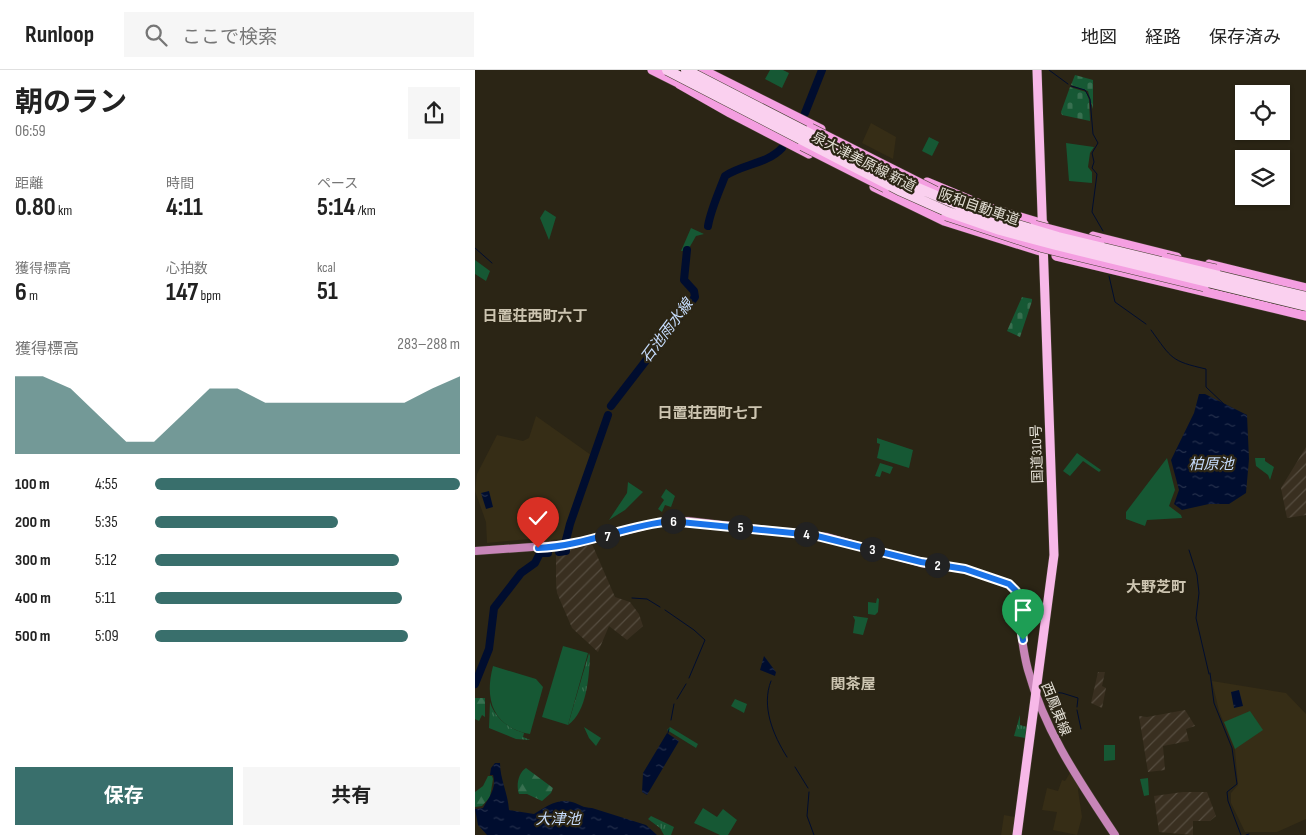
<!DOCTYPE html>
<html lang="ja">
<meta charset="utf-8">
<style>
:root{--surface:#fff;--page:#f6f6f6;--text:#222;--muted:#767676;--line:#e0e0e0;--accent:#396f6c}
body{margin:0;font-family:"Sofia Sans Condensed","Noto Sans JP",sans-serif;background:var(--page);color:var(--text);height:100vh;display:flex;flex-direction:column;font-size:19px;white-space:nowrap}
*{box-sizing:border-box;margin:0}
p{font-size:16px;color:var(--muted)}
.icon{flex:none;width:28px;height:28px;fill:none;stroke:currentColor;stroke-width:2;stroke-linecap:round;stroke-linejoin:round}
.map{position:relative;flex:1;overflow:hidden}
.side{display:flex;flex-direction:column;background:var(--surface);width:475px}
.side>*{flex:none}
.buttons{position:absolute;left:760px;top:15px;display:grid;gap:10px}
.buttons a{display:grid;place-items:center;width:55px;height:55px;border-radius:0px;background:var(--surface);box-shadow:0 1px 4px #0004;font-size:25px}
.pin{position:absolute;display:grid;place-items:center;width:42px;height:42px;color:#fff;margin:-51px -21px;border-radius:50% 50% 50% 0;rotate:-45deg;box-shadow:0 0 5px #0007}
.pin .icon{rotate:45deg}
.km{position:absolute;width:25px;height:25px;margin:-12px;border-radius:50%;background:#222;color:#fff;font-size:14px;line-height:25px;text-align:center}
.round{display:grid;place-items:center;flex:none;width:52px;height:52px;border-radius:0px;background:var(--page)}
.summary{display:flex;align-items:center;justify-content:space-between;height:85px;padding:0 15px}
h1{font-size:28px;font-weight:700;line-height:38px}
.figures{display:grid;grid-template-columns:repeat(3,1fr);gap:8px;height:85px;padding:5px 15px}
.figures div{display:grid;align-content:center}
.figures b{font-size:25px;font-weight:700}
.figures small{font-size:14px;font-weight:400}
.figures p{font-size:14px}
.chart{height:140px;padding:10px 15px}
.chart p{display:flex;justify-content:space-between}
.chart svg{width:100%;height:90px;margin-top:5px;fill:var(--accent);opacity:.7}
.action{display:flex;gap:10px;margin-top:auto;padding:10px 15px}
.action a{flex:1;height:58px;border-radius:0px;background:var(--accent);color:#fff;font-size:20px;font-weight:700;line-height:58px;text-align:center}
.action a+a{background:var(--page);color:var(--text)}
ul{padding:0 15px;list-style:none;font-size:16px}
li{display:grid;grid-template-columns:80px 60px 1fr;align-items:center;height:38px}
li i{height:12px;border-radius:6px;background:var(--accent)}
header{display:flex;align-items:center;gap:30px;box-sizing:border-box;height:70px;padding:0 25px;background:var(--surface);border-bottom:1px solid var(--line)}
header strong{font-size:24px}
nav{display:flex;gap:28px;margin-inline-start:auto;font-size:18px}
.search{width:350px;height:45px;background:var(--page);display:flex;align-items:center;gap:12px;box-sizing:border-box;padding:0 18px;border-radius:0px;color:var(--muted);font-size:19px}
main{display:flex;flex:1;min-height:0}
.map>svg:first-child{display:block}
.built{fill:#362d16}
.industrial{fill:url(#industrial-furrows)}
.grass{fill:url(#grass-tufts)}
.forest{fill:url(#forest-firs)}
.cemetery{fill:url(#cemetery-stones)}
.park{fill:#165834}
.water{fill:url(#water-ripples)}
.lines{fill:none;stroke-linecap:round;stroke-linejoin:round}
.stream{stroke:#000d2f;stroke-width:1}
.river{stroke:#000d2f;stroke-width:8}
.secondary-casing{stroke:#453f30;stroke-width:9}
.primary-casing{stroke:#453f30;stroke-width:10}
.trunk-casing{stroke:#453f30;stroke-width:10}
.secondary{stroke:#c785b8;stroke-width:8}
.primary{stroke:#f49fe1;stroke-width:9}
.trunk{stroke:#f7b8e8;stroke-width:9}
.primary-bridge-casing{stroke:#453f30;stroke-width:10;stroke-linecap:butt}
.motorway-bridge-casing{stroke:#453f30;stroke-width:11;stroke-linecap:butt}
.primary-bridge{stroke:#f49fe1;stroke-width:9}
.motorway-bridge{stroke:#fad0ef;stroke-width:10}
.route-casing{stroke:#fff;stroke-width:10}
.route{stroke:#1a73e8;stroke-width:6}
.labels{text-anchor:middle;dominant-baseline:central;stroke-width:4.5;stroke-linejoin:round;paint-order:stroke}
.street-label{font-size:14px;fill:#e3dfd5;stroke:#2b2515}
.neighbourhood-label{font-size:15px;font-weight:bold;fill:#cdc5b1;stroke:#2b2515}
.water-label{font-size:15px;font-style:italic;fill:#c6dcfc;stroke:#2b2515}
</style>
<header>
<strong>Runloop</strong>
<div class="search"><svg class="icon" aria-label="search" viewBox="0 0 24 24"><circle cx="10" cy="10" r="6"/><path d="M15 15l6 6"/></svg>ここで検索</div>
<nav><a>地図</a><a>経路</a><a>保存済み</a></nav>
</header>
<main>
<section class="side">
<div class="summary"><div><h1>朝のラン</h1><p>06:59</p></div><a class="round"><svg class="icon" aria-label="share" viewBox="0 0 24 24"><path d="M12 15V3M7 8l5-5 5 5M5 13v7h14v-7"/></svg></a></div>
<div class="figures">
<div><p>距離</p><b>0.80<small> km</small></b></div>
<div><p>時間</p><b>4:11</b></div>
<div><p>ペース</p><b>5:14<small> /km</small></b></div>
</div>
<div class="figures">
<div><p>獲得標高</p><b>6<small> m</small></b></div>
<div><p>心拍数</p><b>147<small> bpm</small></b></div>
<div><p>kcal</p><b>51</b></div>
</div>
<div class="chart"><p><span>獲得標高</span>283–288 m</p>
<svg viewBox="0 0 160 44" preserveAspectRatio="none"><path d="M0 44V6L10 6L20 12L30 25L40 38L50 38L60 25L70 12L80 12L90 19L100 19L110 19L120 19L130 19L140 19L150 12L160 6V44z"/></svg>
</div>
<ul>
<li><b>100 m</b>4:55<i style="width:100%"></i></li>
<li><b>200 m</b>5:35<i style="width:60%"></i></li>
<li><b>300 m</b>5:12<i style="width:80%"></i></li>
<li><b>400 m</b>5:11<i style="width:81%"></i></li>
<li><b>500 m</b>5:09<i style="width:83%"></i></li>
</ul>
<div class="action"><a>保存</a><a>共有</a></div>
</section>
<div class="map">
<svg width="831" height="765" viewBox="0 0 831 765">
<defs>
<pattern id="industrial-furrows" width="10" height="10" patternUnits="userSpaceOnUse" patternTransform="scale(1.25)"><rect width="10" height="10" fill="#392f20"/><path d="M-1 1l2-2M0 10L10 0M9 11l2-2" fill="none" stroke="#564d40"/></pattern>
<pattern id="grass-tufts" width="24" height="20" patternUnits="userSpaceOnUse" patternTransform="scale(1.25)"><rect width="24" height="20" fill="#165834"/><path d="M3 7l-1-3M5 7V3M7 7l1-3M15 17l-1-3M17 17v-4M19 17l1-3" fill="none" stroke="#387050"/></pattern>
<pattern id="forest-firs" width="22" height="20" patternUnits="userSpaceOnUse" patternTransform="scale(1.25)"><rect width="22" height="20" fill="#165834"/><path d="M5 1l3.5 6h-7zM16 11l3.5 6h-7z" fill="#387050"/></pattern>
<pattern id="cemetery-stones" width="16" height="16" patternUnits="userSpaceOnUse" patternTransform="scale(1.25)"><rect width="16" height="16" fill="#165834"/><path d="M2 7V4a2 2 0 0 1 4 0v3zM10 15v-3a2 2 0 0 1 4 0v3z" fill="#387050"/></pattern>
<pattern id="water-ripples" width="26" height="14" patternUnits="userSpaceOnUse" patternTransform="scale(1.25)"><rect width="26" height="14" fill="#000d2f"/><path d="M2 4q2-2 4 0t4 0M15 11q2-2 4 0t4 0" fill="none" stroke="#25304c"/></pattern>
</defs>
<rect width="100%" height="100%" fill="#2b2515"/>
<path class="built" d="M396,53l25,14 -3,22 -31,-16z
M61,346l55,39 -29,84 -11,1v3h-10l-1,-5 -53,5 -1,-21 -11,-31 2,-17 20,-39 26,6 6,-3z
M737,611l74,12 20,21v105l-29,13h-32l-14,-29v-10l7,-8 -3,-35 -16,-39z
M595,703l9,13 -1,4 4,27 -5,18 -24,-5 4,-18 -15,-2 5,-22 11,3 4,-11 3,1z
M529,745l11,2 -3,18h-11z"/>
<path class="industrial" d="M831,377v68l-19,3 -6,-30z
M117,474l23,53 15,5 9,12 4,12 -16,14 -18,-14 -11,26 -26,-24 -15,-35 -1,-10v-28l10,-1 3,-5z
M623,602h7l-3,14 4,2 -4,20 -11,-5z
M710,640l10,16 -9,3 3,12 -26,5 2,24 -17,2 -9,-56 8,1z
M708,722h24l9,24 -6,5h-17v14l-34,-3 -5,-36z"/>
<path class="grass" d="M378,546l15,2 -5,17 -10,-2 2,-13z
M114,583l1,3c-1,20 -3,56 -22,69z
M15,632c4,15 19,27 34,31l-1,4 7,3 -14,-1 -27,-11z
M545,645v10l7,2 -2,11 -11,-2z
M176,746l23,11 -3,8h-7l-4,-7 -12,-9z"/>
<path class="forest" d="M0,628h10v19l-3,-2 -3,6 -4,-2z
M51,698l27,20 -2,5 -9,8 -15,-7h-8c-3,-8 -1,-21 7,-26z
M13,706h4l1,3 -3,18 -8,9 -7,1v-15l8,-6z"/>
<path class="cemetery" d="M600,5l18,5v29l-5,-18 -17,-6z
M595,17l16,5 3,8 1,21 -28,-6 -1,-3z
M547,227l10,2v2l-12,36 -13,-6z"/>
<path class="park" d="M295,0h13l6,3 -7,15 -17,-9z
M454,67l10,5 -7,14 -10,-5z
M591,73l28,4 -4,6 -2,14 4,5v11l-23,-2z
M70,140l11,7 -7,23 -9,-22z
M216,158l13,6 -8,2 -8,14 -7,1z
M0,190l15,11 -4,10 -11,-7z
M402,368l36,12 -4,18 -32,-10 3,-14 -3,-1z
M602,383l24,17 -2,2 -16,-11 -13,15 -7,-5z
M692,388l8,32 -6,16 12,9 1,3 -35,2 -2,6 -19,-7v-7z
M780,388h10v3l9,6 -4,13 -2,-5 -12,-9z
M405,393l13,4 -3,7 -8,-3 -2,6 -5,-1z
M153,412l15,10 -18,18 -16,10 18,-27z
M191,419l9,7 -4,11 -6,-2 -3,7 -4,-3 6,-9 -3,-3z
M402,528l2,1 -1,13 -3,3 -7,-1v-12l8,1z
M88,576l25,7 -20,72 -26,-8z
M18,596l43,13 7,8 -13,47c-37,-7 -46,-34 -37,-68z
M260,629l12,5 -3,9 -13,-7z
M775,641l13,19 -28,19 -11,-27z
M109,657l17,11 -5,8 -7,-8z
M195,657l28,17 -2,4 -29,-18z
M629,675h11v15l-11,1z
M673,708l1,17 -5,1 -4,-17z
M228,738l14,9 6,-8 14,11 -9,15h-8l-26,-12z"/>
<path class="water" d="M724,324h6l42,21 2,44 -3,34 -17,11h-20l-27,6 -8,-6 5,-14 -8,-30 23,-47z
M14,421l4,16 -7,2 -5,-16z
M289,586l12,16 -1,4 -15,-6z
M764,620l4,16 -9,2 -3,-16z
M192,663l12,8 -32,54 -5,-3 1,-19z
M20,693h5c0,16 8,30 9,47l25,4c12,-7 23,-16 38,-12 7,2 11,6 20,6l54,17 11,10h-170l-9,-10 -3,-16 8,-1c6,-11 14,-20 10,-33h-3l1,-7z"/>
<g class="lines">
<path class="stream" d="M574,0l19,14
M596,16l14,4 5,9 3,35 5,9 -6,10 2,9 -2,6 5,6 -5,38 11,19
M0,178l17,15
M634,206l6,26 31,22
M676,260c21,29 20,31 55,39v18l19,18
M714,480l8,25 2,18 -3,25 13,56
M157,528l15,1 13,8
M190,540l29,20 11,10 -16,38
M735,603l4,30 18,45 5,36 -10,8 1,9 13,34
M296,611c-10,25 2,54 16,76
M573,622l14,1 16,5 -1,9
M202,629l9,-15
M602,640l4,19
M196,650l3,-16
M193,663l1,-4
M320,697l13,21
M334,722l-2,24 7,19
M771,765l3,-1"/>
<path class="river" d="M330,43l17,-43
M233,156c3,-17 11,-34 17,-50 18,-12 42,-12 57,-28
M136,336l84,-109 -1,-6 -10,-11 3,-30
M91,470l4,-16 38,-109
M84,482l7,-1v-2
M0,614l14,-35 5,-41 27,-35 14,-10 5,-10h8"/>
<g class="secondary-casing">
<path id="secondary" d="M0,481l99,-7 82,-21 32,-2 139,16 94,26 44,6 44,15 7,7c4,26 5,54 12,79 17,62 52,112 87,165"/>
</g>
<g class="primary-casing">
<path id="primary" d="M177,0l32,16
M228,0l118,59
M204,14l51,29 79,41
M452,112l60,25 57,17
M399,117l70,34 99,31
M618,166l84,21
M581,186l250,60
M734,194l97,24"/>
</g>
<g class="trunk-casing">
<path id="trunk" d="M542,765l37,-280 -17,-485"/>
</g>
<use href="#secondary" class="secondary"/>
<use href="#primary" class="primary"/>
<use href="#trunk" class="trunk"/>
<g class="primary-bridge-casing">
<path id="primary-bridge" d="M336,58l125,63
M327,76l83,42
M471,146l97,32 161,39
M560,155l65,17
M691,188l50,11"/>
</g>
<g class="motorway-bridge-casing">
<path id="motorway-bridge" d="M192,0l234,121 47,21 52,18 56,15 250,61
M211,0l218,112 73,31 81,24 248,60"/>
</g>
<use href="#primary-bridge" class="primary-bridge"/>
<use href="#motorway-bridge" class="motorway-bridge"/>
</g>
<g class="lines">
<g class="route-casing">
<path id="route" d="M63,478c46,-2 87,-22 132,-27l143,14 108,27 44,7 44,15 7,7 7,49"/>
</g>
<use href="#route" class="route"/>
</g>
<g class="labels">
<g class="street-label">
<text transform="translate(389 92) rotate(27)">泉大津美原線 新道</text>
<text transform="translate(504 137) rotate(19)">阪和自動車道</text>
<text transform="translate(562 384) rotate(-92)">国道310号</text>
<text transform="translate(581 639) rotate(68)">西鳳東線</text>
</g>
<g class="neighbourhood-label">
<text x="60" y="246">日置荘西町六丁</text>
<text x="235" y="343">日置荘西町七丁</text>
<text x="681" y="517">大野芝町</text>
<text x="378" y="614">関茶屋</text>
</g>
<g class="water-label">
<text transform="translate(192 261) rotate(-53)">石池雨水線</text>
<text x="736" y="394">柏原池</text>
<text x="83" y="749">大津池</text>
</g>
</g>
</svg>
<div class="buttons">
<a><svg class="icon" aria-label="locate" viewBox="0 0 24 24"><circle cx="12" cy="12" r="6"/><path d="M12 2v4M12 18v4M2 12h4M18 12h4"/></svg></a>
<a><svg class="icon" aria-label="layers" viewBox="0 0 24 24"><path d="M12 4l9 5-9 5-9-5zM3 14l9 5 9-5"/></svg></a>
</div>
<div class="pin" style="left:548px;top:570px;background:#1e9e55"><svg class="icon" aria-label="arrive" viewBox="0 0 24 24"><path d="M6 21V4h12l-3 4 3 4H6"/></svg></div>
<div class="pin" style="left:63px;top:478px;background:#d93025"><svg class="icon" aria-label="check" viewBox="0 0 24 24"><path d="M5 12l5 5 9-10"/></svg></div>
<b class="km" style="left:462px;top:495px">2</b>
<b class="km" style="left:397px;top:479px">3</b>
<b class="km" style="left:331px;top:464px">4</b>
<b class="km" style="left:265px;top:457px">5</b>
<b class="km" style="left:198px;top:451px">6</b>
<b class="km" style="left:132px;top:466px">7</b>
</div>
</main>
